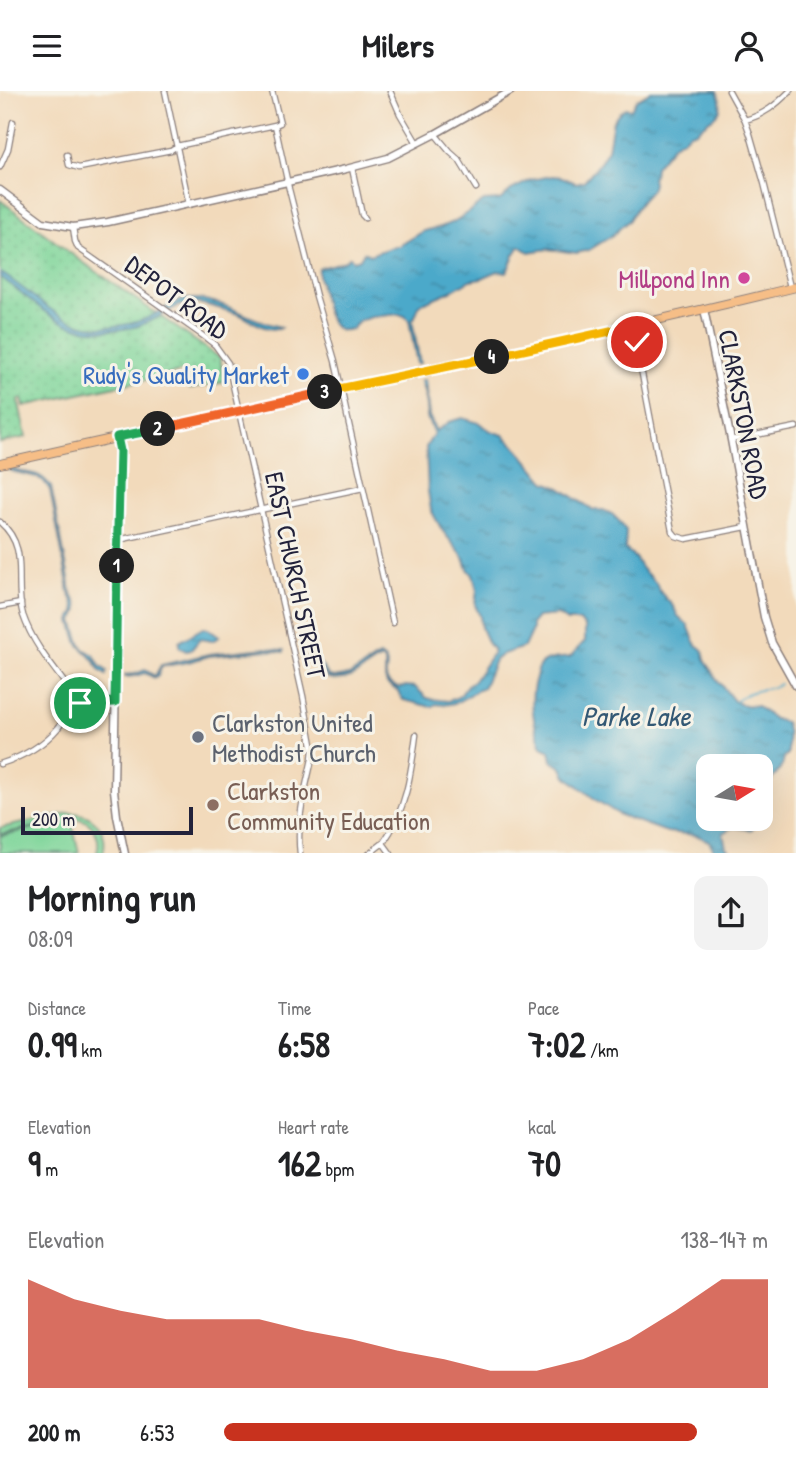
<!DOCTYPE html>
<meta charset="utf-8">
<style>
:root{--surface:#fff;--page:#f2f2f2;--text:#202124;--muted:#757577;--accent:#c8321e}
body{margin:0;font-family:"Patrick Hand",sans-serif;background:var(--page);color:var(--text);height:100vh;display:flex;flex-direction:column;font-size:26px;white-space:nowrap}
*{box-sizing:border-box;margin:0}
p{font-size:23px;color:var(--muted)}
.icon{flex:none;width:38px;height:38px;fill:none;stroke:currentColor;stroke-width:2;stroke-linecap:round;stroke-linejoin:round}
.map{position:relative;height:762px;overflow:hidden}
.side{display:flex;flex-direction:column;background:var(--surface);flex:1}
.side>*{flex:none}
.needle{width:46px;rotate:79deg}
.fabs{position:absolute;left:696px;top:663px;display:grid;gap:14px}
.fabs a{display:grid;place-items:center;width:77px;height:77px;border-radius:14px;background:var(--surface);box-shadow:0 7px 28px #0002;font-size:35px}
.scale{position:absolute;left:21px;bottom:18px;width:172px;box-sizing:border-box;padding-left:7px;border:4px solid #22223b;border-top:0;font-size:19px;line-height:24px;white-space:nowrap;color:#22223b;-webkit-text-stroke:5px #f7f3e8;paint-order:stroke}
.pin{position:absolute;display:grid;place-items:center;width:60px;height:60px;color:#fff;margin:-30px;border:4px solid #fff;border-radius:50%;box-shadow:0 2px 7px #0007}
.km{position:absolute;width:35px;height:35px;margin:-18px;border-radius:50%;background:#222;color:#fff;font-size:19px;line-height:35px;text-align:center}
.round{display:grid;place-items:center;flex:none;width:74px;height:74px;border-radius:14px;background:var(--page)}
.summary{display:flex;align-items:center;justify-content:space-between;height:119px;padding:0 28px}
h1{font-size:38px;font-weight:800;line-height:52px}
.figures{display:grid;grid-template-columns:repeat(3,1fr);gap:10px;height:119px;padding:7px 28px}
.figures div{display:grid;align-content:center}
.figures b{font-size:35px;font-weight:800}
.figures small{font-size:19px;font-weight:400}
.figures p{font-size:19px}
.chart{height:196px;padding:14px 28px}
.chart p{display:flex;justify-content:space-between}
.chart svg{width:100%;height:126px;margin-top:7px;fill:var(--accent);opacity:.7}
ul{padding:0 28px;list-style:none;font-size:23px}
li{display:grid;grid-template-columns:112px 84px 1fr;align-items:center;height:52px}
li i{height:18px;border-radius:9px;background:var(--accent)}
header{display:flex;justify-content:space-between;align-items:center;height:91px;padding:0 28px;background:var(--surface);font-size:32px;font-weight:800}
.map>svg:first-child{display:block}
.park{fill:url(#park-dots);stroke:#507c6a;stroke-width:2}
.pitch{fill:#7ed59a;stroke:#507c6a;stroke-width:2}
.water{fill:url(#water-ripples);stroke:#376682;stroke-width:2}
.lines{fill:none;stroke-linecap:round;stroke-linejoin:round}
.stream{stroke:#4ca9ca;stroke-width:2}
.minor-casing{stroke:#8a7e7b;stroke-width:7}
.tertiary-casing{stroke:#8a7e7b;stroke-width:9}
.primary-casing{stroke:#8a7e7b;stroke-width:10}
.minor{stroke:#fff;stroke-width:4.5}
.tertiary{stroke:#fff;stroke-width:6}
.primary{stroke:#f6be87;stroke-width:8}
.split-1-casing{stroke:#fff;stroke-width:14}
.split-2-casing{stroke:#fff;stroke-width:14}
.split-3-casing{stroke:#fff;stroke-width:14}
.split-4-casing{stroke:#fff;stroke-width:14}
.split-5-casing{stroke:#fff;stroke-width:14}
.split-1{stroke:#22a559;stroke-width:9}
.split-2{stroke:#22a559;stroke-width:9}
.split-3{stroke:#f0652b;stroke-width:9}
.split-4{stroke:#f5b400;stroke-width:9}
.split-5{stroke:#f5b400;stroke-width:9}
.hotel-dot{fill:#d1479c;stroke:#f7f3e8;stroke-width:2.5}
.shop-dot{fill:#3f7fe0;stroke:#f7f3e8;stroke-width:2.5}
.worship-dot{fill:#6b7280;stroke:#f7f3e8;stroke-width:2.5}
.education-dot{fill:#8d6e63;stroke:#f7f3e8;stroke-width:2.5}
.labels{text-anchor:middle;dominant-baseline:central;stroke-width:6;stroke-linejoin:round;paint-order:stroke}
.hotel-label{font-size:26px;fill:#b23c85;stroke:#f7f3e8;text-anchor:end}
.street-label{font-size:26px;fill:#22223b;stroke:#f7f3e8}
.shop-label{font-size:26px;fill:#366cbe;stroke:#f7f3e8;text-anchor:end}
.worship-label{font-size:26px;fill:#5b616d;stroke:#f7f3e8;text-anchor:start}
.education-label{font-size:26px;fill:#785e54;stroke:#f7f3e8;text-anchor:start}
.water-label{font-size:28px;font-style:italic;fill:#335874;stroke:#f7f3e8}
</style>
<header><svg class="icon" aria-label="menu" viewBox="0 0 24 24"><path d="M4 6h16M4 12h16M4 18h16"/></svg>Milers<svg class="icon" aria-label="person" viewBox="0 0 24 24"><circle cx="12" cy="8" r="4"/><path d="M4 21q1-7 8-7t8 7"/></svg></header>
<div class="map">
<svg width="796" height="763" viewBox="0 0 796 763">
<defs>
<pattern id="park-dots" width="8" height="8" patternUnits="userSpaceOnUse" patternTransform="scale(1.75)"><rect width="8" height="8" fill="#7ed59a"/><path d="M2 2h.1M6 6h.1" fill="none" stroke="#6db786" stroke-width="1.8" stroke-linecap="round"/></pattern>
<pattern id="water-ripples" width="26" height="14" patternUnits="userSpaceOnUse" patternTransform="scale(1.75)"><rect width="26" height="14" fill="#4ca9ca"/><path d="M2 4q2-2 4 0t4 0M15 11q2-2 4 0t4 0" fill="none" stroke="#3f89a5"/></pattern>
</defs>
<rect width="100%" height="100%" fill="#f7f3e8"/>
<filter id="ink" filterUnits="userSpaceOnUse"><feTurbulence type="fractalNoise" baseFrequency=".0143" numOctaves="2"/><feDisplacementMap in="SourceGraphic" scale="14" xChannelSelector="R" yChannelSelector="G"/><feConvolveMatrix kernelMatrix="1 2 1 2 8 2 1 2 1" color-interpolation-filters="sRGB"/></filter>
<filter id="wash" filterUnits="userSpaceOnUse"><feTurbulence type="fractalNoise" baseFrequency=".00686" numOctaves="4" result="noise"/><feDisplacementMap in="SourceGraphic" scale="28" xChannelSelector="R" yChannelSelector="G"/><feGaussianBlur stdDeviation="1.57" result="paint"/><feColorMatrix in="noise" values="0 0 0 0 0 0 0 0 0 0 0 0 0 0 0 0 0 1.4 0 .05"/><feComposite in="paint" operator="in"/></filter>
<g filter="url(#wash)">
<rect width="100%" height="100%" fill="#f2dabb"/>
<path class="park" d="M0,109l77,58 143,100 5,24 -35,7 -5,-18 -161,35 -2,-7h-4l8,38 -26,6z"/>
<path class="pitch" d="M69,722c24,-1 40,17 34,40h-6c5,-18 -6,-36 -26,-34l8,34h-79v-17l63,-15 -63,13v-6z"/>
<path class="water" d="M651,0h66c8,20 2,23 -13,33 -6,5 -8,8 -15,9l-6,6 -10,6 -18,22 -1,8 -2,2 1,7 -2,6 -10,11 -13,20 -18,16 -21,13 -12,3 -29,-4 -19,3 -9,-6 -6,9 -7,17 -9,-1 -16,7 -12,2 -19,11 -29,12 -3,3 -5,13 -2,1 8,43 -3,1 -8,-44 -4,-4 -6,-2 -27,3 -13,4 -7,8c-4,1 -8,2 -12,1 -15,-6 -18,-40 -22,-54v-6l2,-2 26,-7 2,-4h2l3,4 7,-2 4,-7 6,3 25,-9h4l25,-15 17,-4 13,-5 30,-21 16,-1 11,-10 20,-10 21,-4 10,1 14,6 8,-2 16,-18 8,-13 5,-29 5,-7 7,-6 6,1 5,-9z
M0,181c52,34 70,70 140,49 16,-5 33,-21 49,-22 33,-2 61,23 93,28 -14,7 -31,-8 -44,-13 -13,-4 -28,-9 -41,-11 -19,-2 -33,13 -49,19 -12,6 -23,7 -36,8 -55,5 -71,-26 -112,-53z
M425,289l4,36 7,15 13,-9 13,-4 17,5 12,8 12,4 13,12 29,35 15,6 33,22h10l9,4 9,9 5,8 -1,17 10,10 7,11 14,14 5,10 12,13 5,10 10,9 8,20 7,5 2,9 11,19 18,23 8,4 15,1 17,13 11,3 3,12v21l-4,2c-1,14 -14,23 -23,34v-24h-52v52h46v6l-4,5 -17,-3 -11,6 3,15 3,2 1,3h-14l-7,-12 -13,-6 -29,-3 -47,-17 -24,-15 -30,-24 -4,-8 -10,-7 -2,-10 -8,-4c-9,-22 -13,-48 -6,-70 1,-3 1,-8 3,-11 8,-9 21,-7 31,-9l15,-16v-14l-5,-6h-13l-9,-6 -21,2 -5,6v7l-8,17 -21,7 -8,6 -12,28c-18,7 -25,20 -47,16l-4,3 -29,-7 -5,-9 -11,-7 -2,-6v-16l-4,-4c-17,9 -32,27 -53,20l-13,-16 -14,-3 1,-2c16,2 18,6 27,19 21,6 34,-12 51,-20 14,8 1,18 8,26 3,3 7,4 10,6l8,-2 9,1 12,11 4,1 17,2 8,-3 5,-3 6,-10 7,-4 19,-28v-4l-5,-5 -7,-16 -1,-12 -5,-11 2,-15 -4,-15 -5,-6 -4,-11 -22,-28 -11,-20 -3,-19 -2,-44 8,-13 -7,-17 -2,-22 -4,-14z
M9,376c16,10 28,0 42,20l19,97c-1,16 16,18 3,36l7,23 4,6 10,6 6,11 7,5 -1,4 -7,-5 -5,-10 -16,-16 -7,-23v-4l4,-4c1,-13 -8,-17 -7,-29l-18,-94c-12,-21 -27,-11 -44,-22z
M203,537l5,1 11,8 -7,4 -12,-2 -9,11 -5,1 -7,-4v-5z
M266,557l15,2h3v2l-18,-2 -57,6 -21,6 -24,4 -3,2 -3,8 -3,2 -10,-5 -10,3 -10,1v-2l10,-1 10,-4 10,6 6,-11 48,-11z"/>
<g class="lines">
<path class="stream" d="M737,610c11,-13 30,-9 43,-17"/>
</g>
</g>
<g filter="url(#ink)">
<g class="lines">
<g class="minor-casing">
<path id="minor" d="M165,0l24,113
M272,0l8,32 -5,2 14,64 27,107 19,65 58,262
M390,0l10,23 17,29
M729,0l16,29 5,14 14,49 26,104
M745,29c19,-5 31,-15 45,-29
M435,43l15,18 9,8 17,28
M67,64l2,10 10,3 92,-18 6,-4 98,-21
M0,76l8,-18 5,-27
M352,77l10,47 3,3
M73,136l2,14 3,7 128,90 9,7 13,18 75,333 10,54 -1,9c-7,33 -16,60 -12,95
M633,236l39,204 4,5 10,3 60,-12
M731,349l65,-13
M0,431c31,27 13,59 23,93 11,33 37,60 57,88
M118,449l245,-52
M0,516l21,-4
M80,612l8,-2 27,1
M0,673c22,-7 43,-18 58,-36 7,-9 12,-19 22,-25
M369,763l14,-11
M391,763l-8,-11c23,-32 28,-69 33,-108"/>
</g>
<g class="tertiary-casing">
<path id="tertiary" d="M0,99l43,32 30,5 35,-5 238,-53 42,-11 47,-24 76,-43
M704,218l27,131 33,177 8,26 24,43
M117,347l2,13v44l-5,295 3,26 8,38"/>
</g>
<g class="primary-casing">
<path id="primary" d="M0,373c265,-61 532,-112 796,-177"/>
</g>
<use href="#minor" class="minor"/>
<use href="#tertiary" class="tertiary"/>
<use href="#primary" class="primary"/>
</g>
</g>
<g class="lines" filter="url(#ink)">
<g class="split-1-casing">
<path id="split-1" d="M80,612l35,-1 2,-136"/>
</g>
<g class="split-2-casing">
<path id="split-2" d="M117,475l3,-115 -3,-14 41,-8"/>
</g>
<g class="split-3-casing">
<path id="split-3" d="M158,338l167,-37"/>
</g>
<g class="split-4-casing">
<path id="split-4" d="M325,301l167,-35"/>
</g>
<g class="split-5-casing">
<path id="split-5" d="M492,266l141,-31 4,16"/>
</g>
<use href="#split-1" class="split-1"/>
<use href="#split-2" class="split-2"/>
<use href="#split-3" class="split-3"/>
<use href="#split-4" class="split-4"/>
<use href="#split-5" class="split-5"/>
</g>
<circle class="hotel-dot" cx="744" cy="187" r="7"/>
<circle class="shop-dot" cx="303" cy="283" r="7"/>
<circle class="worship-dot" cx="198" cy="646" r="7"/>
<circle class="education-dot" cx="213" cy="714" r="7"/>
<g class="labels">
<g class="hotel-label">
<text x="730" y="187">Millpond Inn</text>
</g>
<g class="street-label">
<text transform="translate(177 206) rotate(37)">DEPOT ROAD</text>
<text transform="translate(744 323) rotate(79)">CLARKSTON ROAD</text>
<text transform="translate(296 484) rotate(78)">EAST CHURCH STREET</text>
</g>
<g class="shop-label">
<text x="289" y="283">Rudy's Quality Market</text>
</g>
<g class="worship-label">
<text x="212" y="631">Clarkston United<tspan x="212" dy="30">Methodist Church</tspan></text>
</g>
<g class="education-label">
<text x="227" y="699">Clarkston<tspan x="227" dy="30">Community Education</tspan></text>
</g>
<g class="water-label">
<text x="636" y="625">Parke Lake</text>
</g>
</g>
</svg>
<div class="fabs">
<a><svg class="needle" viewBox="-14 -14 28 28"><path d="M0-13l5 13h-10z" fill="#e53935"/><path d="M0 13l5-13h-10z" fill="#757577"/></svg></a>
</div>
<div class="scale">200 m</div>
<div class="pin" style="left:80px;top:612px;background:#1e9e55"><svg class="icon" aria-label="arrive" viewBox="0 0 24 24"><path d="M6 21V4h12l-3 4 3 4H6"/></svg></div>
<div class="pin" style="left:637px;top:251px;background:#d93025"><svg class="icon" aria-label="check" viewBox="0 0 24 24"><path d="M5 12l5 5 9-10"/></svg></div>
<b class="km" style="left:117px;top:475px">1</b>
<b class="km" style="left:158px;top:338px">2</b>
<b class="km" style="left:325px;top:301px">3</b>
<b class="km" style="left:492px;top:266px">4</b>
</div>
<section class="side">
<div class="summary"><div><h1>Morning run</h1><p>08:09</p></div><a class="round"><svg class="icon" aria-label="share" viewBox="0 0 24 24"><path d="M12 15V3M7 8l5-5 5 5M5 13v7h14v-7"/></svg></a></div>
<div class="figures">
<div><p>Distance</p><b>0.99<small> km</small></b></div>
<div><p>Time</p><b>6:58</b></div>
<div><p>Pace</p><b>7:02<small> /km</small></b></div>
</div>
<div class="figures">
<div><p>Elevation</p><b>9<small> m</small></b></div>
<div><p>Heart rate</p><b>162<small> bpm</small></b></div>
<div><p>kcal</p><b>70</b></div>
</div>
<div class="chart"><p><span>Elevation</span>138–147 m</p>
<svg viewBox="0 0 160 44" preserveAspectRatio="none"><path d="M0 44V6L10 13L20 17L30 20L40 20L50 20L60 24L70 27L80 31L90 34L100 38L110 38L120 34L130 27L140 17L150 6L160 6V44z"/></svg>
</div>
<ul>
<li><b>200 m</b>6:53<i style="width:87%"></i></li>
</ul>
</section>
